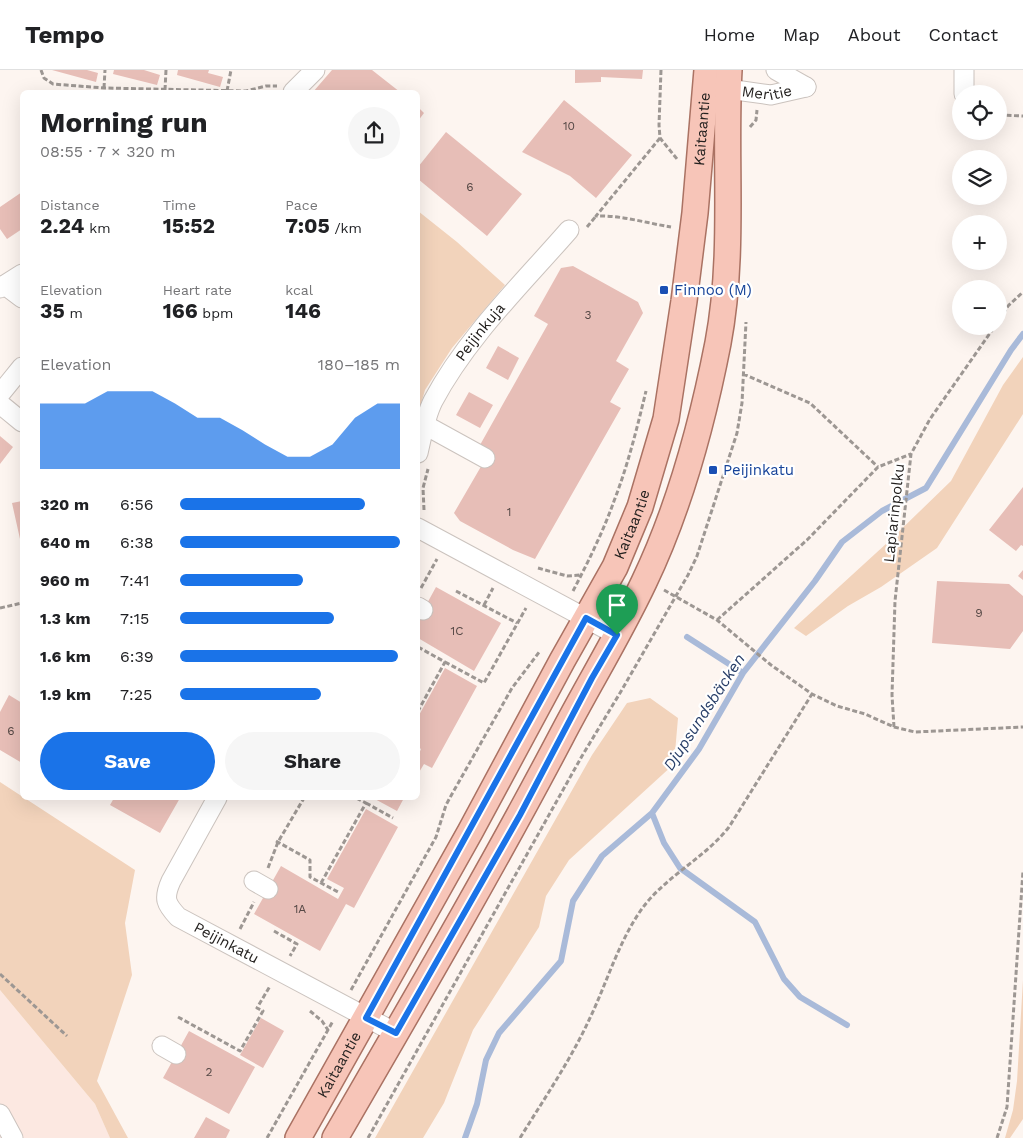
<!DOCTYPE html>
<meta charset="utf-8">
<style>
:root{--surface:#fff;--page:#f6f6f6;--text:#202124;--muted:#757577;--line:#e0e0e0;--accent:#1a73e8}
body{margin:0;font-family:"Work Sans",sans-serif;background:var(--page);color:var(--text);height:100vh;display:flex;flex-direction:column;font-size:19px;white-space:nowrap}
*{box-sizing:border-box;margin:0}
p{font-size:16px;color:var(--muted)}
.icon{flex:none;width:28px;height:28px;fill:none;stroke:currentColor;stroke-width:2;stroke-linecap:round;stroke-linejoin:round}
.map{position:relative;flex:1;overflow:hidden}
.panel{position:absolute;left:20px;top:20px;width:400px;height:710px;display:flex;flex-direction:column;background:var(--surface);border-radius:8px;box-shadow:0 5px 20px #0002}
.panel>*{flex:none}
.buttons{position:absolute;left:952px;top:15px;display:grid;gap:10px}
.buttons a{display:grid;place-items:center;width:55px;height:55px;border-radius:50%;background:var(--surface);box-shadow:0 5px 20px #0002;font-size:25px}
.pin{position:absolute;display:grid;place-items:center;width:42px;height:42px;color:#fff;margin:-51px -21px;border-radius:50% 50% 50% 0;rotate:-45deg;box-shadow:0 0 5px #0007}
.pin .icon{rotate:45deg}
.round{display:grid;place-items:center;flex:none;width:52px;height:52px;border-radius:26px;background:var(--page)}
.head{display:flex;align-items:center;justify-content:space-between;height:85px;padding:0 20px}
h1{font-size:28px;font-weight:700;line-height:38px}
.figures{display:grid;grid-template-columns:repeat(3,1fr);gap:8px;height:85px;padding:5px 20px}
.figures div{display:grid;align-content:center}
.figures b{font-size:21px;font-weight:700}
.figures small{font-size:14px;font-weight:400}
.figures p{font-size:14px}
.chart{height:140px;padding:10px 20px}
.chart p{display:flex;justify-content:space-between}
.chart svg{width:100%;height:90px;margin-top:5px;fill:var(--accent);opacity:.7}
.primary-button{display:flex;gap:10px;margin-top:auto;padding:10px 20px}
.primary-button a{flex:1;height:58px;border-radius:30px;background:var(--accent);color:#fff;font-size:20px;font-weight:700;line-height:58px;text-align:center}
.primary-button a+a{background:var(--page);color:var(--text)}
ul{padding:0 20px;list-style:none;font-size:16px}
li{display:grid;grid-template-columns:80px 60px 1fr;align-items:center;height:38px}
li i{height:12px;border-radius:6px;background:var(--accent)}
header{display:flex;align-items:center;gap:30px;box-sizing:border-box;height:70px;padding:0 25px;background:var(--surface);border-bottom:1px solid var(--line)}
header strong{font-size:24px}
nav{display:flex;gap:28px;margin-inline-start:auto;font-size:18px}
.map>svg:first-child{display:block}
.commercial{fill:#fce8e1}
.green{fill:#f2d3bb}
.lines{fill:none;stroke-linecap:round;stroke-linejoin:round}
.stream{stroke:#a9bad9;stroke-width:6}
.building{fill:#e7beb7}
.minor-casing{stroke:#cbc3be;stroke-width:21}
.major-casing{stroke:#aa7263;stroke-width:28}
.path{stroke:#9d9793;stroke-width:3;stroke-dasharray:5 2.5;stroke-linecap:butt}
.minor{stroke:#fff;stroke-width:19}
.major{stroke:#f7c5b8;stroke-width:25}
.route-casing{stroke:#fff;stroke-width:10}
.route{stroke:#1a73e8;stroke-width:6}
.transit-dot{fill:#1a4fb4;stroke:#fff;stroke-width:2}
.labels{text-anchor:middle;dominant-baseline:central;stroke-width:4.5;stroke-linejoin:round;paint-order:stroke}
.number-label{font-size:12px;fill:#554845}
.street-label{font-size:15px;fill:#24211f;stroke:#fff}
.transit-label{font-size:15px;fill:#164399;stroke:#fff;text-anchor:start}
.water-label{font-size:16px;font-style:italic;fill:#293f69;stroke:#fff}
</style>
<header>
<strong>Tempo</strong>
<nav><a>Home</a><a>Map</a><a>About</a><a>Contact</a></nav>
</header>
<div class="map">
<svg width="1023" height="1068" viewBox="0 0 1023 1068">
<rect width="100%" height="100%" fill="#fdf5f0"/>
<path class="commercial" d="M0,920l95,114 15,34h-110z"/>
<path class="green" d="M418,141l39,31 48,43 -53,63 -27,42 -7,24z
M1023,287v57l-86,134 -56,39 -33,19 -42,30 -12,-8 93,-85 64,-62 52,-96z
M650,628l28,20 -4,46 -105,96 -23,36 -7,31 -66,103 -29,73 -21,35h-48l217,-383 35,-52z
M0,712l135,88 -10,53 7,52 -35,106 31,57h-18l-15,-34 -95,-114z
M1023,910v139l-13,19h-5l8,-28 4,-29z"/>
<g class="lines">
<path class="stream" d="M687,567l56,36
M652,743l12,30 16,25 75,54 29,57 16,18 47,28
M465,1068l12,-34 9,-44 13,-27 62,-72 12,-60 29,-45 50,-43 47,-64 44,-76 72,-92 27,-39 40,-31 44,-23 85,-138 12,-16"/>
</g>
<path class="building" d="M52,0h35l11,3 -2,9z
M114,0h30l16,5 -3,10 -44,-11z
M178,0h31l-1,3 15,4 -3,10 -43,-12z
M332,0h40l28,22h-87z
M575,0h68l-1,9 -41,-2v5l-26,1z
M44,20h18v2h-19z
M564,30l68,55 -36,43 -26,-22 -48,-24z
M418,37l6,6 -6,8z
M446,62l76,62 -35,42 -69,-57v-12z
M22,122v37l-15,10 -7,-10v-22z
M573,196l65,36 5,11 -27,48 13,8 -19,33 11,6 -86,151 -22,-9 -53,-29 -6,-8 36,-62 -10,-6 68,-121 -14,-8 27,-48z
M498,276l21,12 -11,22 -22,-12z
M469,322l24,13 -13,23 -24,-13z
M0,366l13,11 -13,17z
M1023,417v59l-2,-1 -5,6 -27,-21z
M22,431v38h-2l-8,-36z
M1023,500v10l-5,-4z
M937,511l72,3 14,12v35l-13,18 -78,-6z
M436,517l65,36 -27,48 -56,-33v-18z
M445,598l32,18 -45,82 -8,-4 -6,10v-18l3,-7 -3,-2v-30z
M9,625l13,8v60l-22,-13v-38z
M114,728h66l-20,35 -50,-28z
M373,728h31l-7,13z
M366,739l32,18 -44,81 -8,-4 -26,47 -66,-37 27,-48 57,33 6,-11 -17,-9z
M261,948l23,13 -21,37 -23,-13z
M189,961l66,36 -26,47 -66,-36z
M206,1047l24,13 -4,8h-32z"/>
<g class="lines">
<g class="minor-casing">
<g id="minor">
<path d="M776,0l30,17"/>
<path d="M964,0v24"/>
<path id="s1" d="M718,13l10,6 43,6 35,-8"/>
<path d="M293,22l22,-22"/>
<path d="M5,215l17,13"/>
<path d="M0,218l22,-14"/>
<path d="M0,324l22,-27"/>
<path d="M0,334l22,18"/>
<path d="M425,355l60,33"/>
<path id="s2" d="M418,383c4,-17 7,-36 15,-52 34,-64 89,-117 136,-171"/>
<path d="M418,458l199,107"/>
<path d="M418,537l5,3"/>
<path id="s3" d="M217,728l-46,83c-8,18 -5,23 7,36l218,116"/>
<path d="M254,811l14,8"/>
<path d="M162,976l14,8"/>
<path d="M0,1044l13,24"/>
</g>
</g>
<g class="major-casing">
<g id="major">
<path id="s4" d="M298,1068l172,-306 92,-171 53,-94 25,-60 26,-88 18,-118 11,-88 12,-143"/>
<path d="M335,1068c77,-133 155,-266 226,-401 27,-52 58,-102 83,-155 36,-75 58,-157 74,-239 17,-90 6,-182 11,-273"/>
</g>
</g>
<path class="path" d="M41,0l3,8 9,6 51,4 142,3 20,-5h11
M661,0l-2,55 1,13 17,21
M104,18l1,-18
M165,20l1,-20
M227,21l4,-21
M999,45l24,1
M750,57l6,-7 1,-10
M660,68l-64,78c25,-1 50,7 75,11
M587,157l9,-11
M999,250l9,-14 15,-14
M743,304l67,29 68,64
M424,440l-1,-22 5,-19
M538,498l29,8 14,-1
M421,518l16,-29
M664,520l53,30 54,45 41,29 25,12 28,8 29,13 21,5 108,-5
M456,521l61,32
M573,521c15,-29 30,-59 41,-90 14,-36 23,-73 32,-110
M484,535l9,-17
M0,538l22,-5
M717,550l90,-80 71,-73 33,-13
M418,577l27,15 -27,49
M445,592l39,21 42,-75
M894,657l-2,-32 3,-94 16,-147 19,-35 65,-93
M366,733l27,15
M276,771l34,19v17l28,15
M268,798l10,-26 26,-44
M321,813l45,-80 -10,-5
M240,859l14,-27
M274,861l23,13 -7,12
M0,904l67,62
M351,920l85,-153 10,-32 6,-11 60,-106 28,-37
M310,941l12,10 6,9
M178,947l62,34 23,-40 -6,-3 13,-22
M267,1068l66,-117
M368,1068l214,-382 38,-63 68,-118 9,-19 40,-123 5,-30 4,-81
M520,1068c24,-39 50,-77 69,-118 17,-35 28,-74 50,-107 23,-35 64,-53 90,-86l83,-133
M997,1068l10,-31 16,-236"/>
<use href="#minor" class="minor"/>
<use href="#major" class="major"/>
</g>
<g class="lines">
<g class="route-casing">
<path id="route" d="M586,548l31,17 -25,43 -72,137 -124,218 -30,-15z"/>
</g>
<use href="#route" class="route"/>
</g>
<g class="transit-dot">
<rect x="659" y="215" width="10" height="10" rx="2.5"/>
<rect x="708" y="395" width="10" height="10" rx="2.5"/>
</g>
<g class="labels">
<g class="number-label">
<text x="569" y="56">10</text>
<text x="470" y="117">6</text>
<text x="588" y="245">3</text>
<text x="509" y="442">1</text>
<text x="979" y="543">9</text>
<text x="457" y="561">1C</text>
<text x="11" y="661">6</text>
<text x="300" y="839">1A</text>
<text x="209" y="1002">2</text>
</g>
<g class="street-label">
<text stroke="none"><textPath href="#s1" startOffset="51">Meritie</textPath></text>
<text stroke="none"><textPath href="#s4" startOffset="1102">Kaitaantie</textPath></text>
<text stroke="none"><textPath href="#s2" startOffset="138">Peijinkuja</textPath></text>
<text transform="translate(894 443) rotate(-84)">Lapiarinpolku</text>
<text stroke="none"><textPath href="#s4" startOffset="699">Kaitaantie</textPath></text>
<text stroke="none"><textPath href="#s3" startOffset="190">Peijinkatu</textPath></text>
<text stroke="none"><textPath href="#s4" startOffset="84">Kaitaantie</textPath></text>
</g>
<g class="transit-label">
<text x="674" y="220">Finnoo (M)</text>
<text x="723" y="400">Peijinkatu</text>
</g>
<g class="water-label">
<text transform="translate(704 642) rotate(-57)">Djupsundsbäcken</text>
</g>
</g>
</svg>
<div class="buttons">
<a><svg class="icon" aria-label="locate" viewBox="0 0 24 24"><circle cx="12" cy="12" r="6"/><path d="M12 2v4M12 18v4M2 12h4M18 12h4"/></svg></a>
<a><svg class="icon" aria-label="layers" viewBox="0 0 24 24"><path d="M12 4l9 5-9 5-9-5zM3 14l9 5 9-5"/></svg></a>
<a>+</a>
<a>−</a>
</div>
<div class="pin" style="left:617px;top:565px;background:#1e9e55"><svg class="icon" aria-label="arrive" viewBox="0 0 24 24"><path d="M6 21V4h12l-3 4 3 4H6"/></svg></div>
<section class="panel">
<div class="head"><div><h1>Morning run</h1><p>08:55 · 7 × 320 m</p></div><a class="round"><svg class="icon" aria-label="share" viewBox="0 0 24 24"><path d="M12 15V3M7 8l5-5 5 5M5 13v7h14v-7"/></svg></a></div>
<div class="figures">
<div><p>Distance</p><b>2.24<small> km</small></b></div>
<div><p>Time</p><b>15:52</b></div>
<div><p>Pace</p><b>7:05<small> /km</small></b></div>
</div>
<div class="figures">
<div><p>Elevation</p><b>35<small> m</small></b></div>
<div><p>Heart rate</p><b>166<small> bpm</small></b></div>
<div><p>kcal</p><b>146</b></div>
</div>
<div class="chart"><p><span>Elevation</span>180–185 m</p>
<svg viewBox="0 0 160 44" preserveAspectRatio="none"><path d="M0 44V12L10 12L20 12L30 6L40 6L50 6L60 12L70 19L80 19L90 25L100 32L110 38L120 38L130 32L140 19L150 12L160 12V44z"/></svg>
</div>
<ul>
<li><b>320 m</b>6:56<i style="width:84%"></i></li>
<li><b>640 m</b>6:38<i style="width:100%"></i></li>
<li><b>960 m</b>7:41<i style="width:56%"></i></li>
<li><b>1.3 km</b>7:15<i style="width:70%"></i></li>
<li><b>1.6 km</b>6:39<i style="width:99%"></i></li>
<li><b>1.9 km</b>7:25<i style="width:64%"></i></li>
</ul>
<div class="primary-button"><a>Save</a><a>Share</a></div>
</section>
</div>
